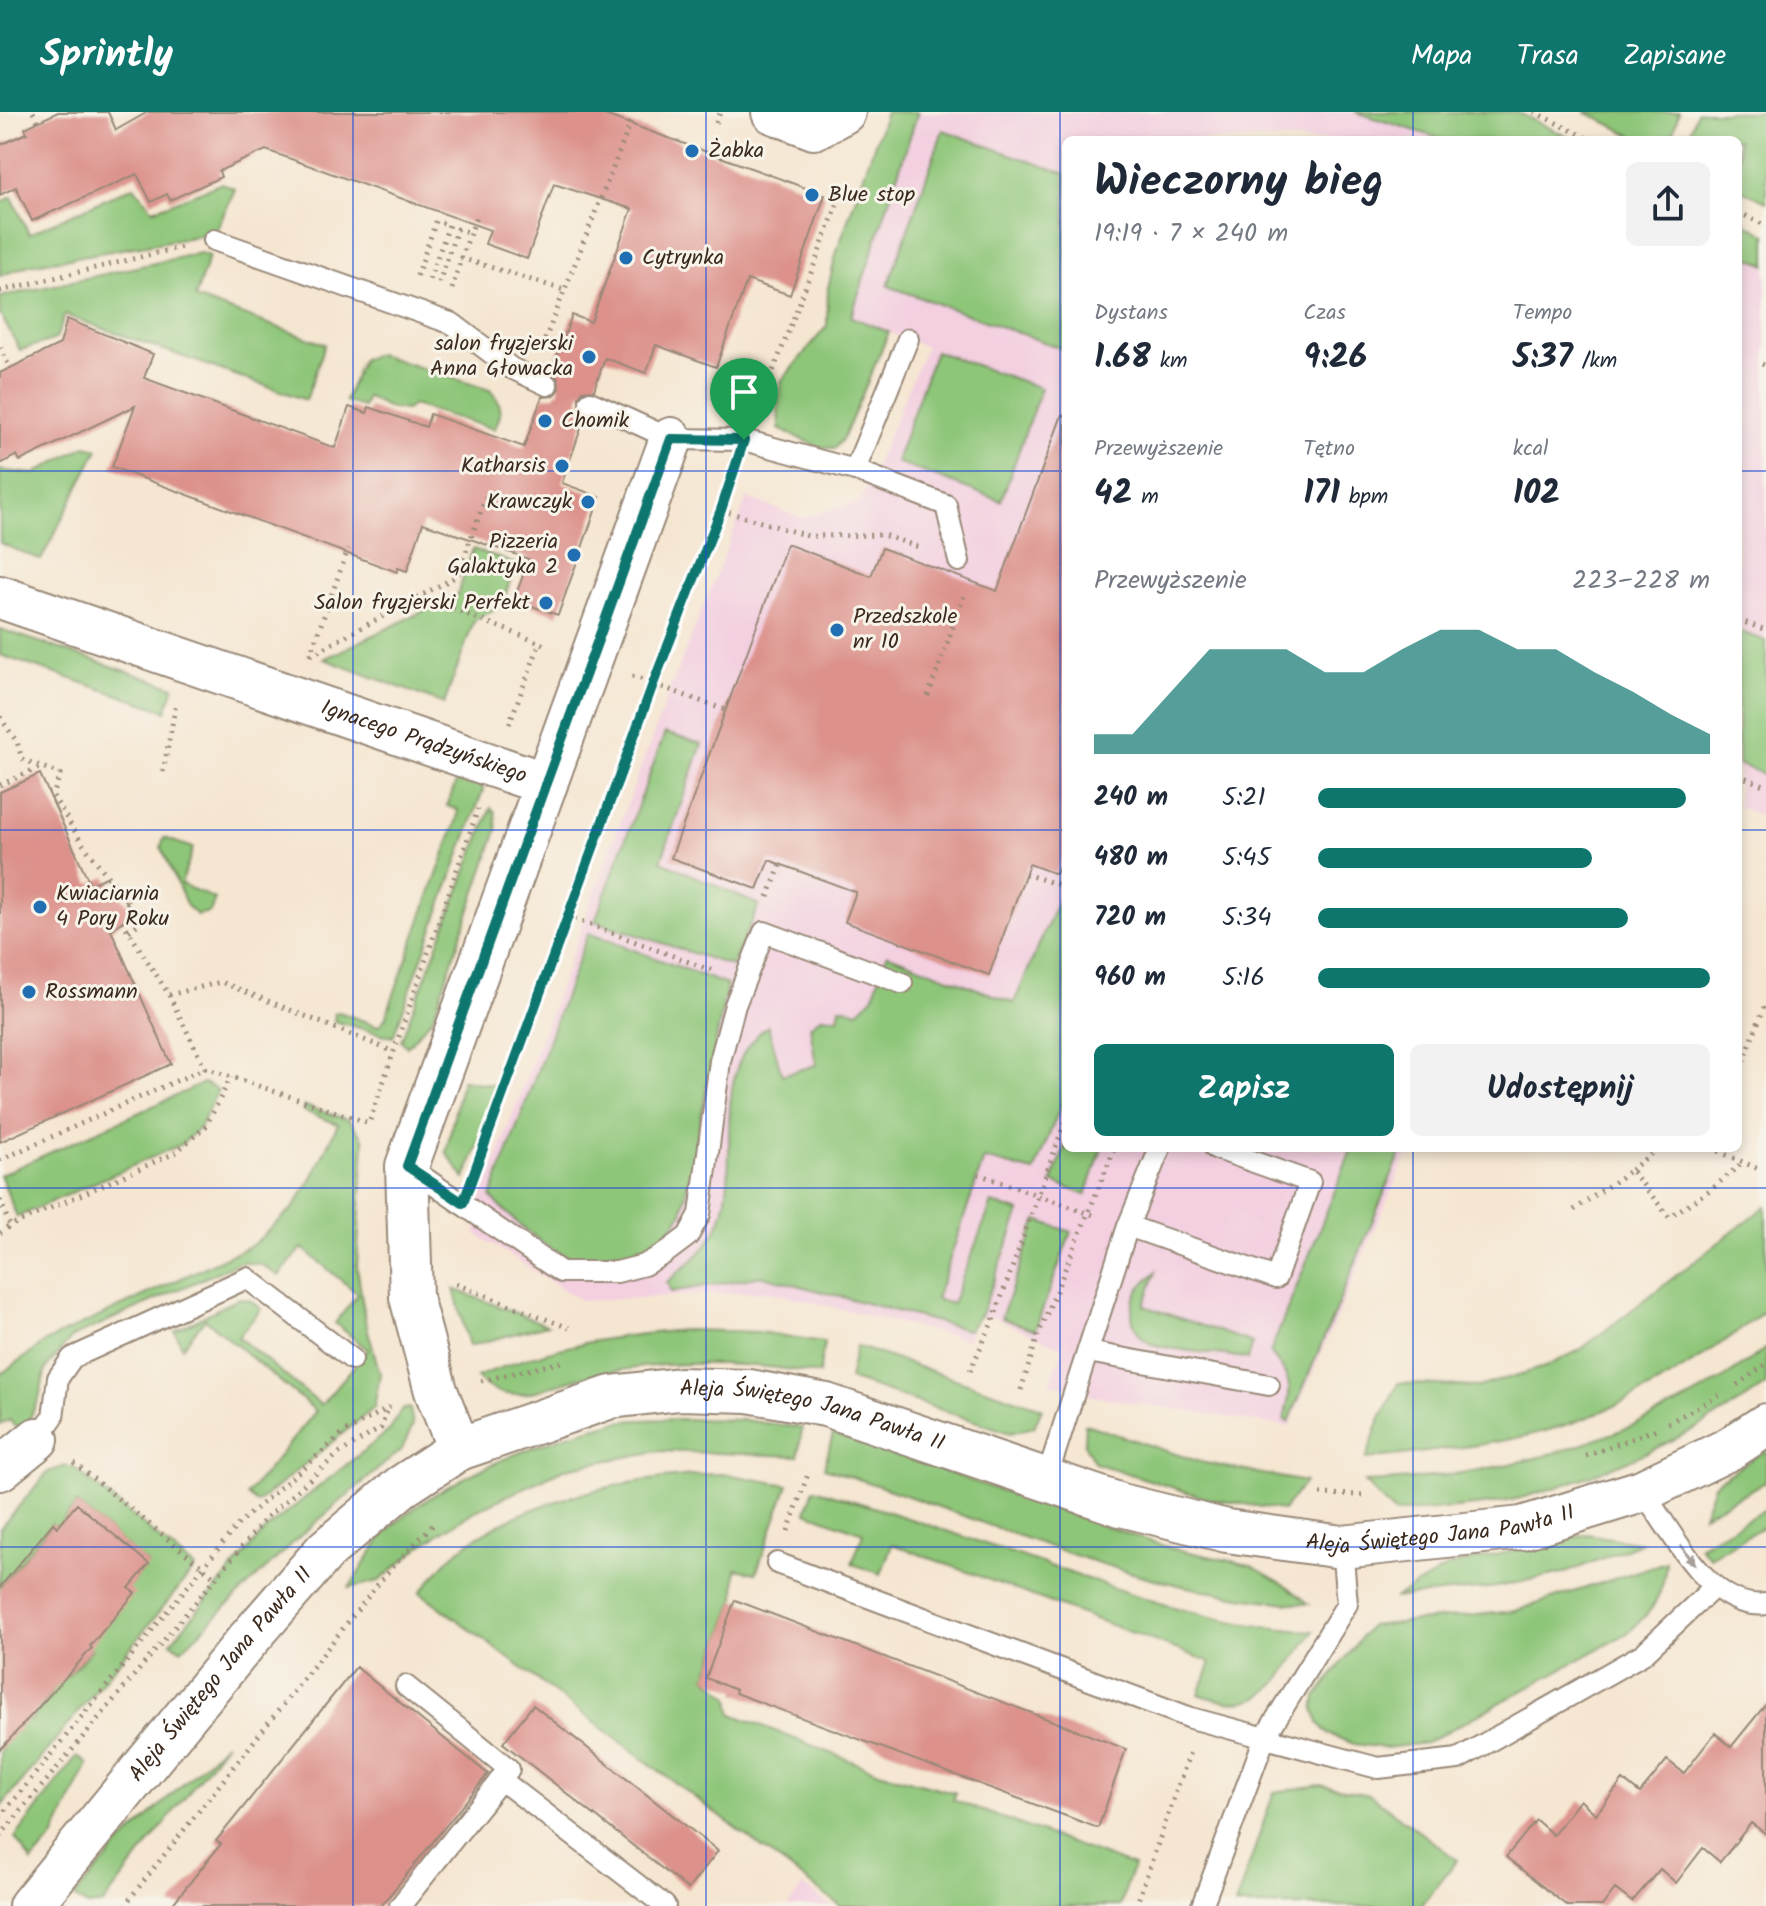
<!DOCTYPE html>
<html lang="pl">
<meta charset="utf-8">
<style>
:root{--surface:#fff;--page:#f2f2f3;--text:#1f2937;--muted:#747a83;--accent:#0f766e}
body{margin:0;font-family:Kalam,sans-serif;background:var(--page);color:var(--text);height:100vh;display:flex;flex-direction:column;font-size:30px;white-space:nowrap}
*{box-sizing:border-box;margin:0}
p{font-size:26px;color:var(--muted)}
.icon{flex:none;width:44px;height:44px;fill:none;stroke:currentColor;stroke-width:2;stroke-linecap:round;stroke-linejoin:round}
.map{position:relative;flex:1;overflow:hidden}
.sheet{position:absolute;left:1062px;top:24px;width:680px;height:1016px;display:flex;flex-direction:column;background:var(--surface);border-radius:12px;box-shadow:0 4px 12px #0003}
.sheet>*{flex:none}
.pin{position:absolute;display:grid;place-items:center;width:68px;height:68px;color:#fff;margin:-82px -34px;border-radius:50% 50% 50% 0;rotate:-45deg;box-shadow:0 0 8px #0007}
.pin .icon{rotate:45deg}
.round{display:grid;place-items:center;flex:none;width:84px;height:84px;border-radius:12px;background:var(--page)}
.summary{display:flex;align-items:center;justify-content:space-between;height:136px;padding:0 32px}
h1{font-size:44px;font-weight:600;line-height:60px}
.stats{display:grid;grid-template-columns:repeat(3,1fr);gap:12px;height:136px;padding:8px 32px}
.stats div{display:grid;align-content:center}
.stats b{font-size:34px;font-weight:600}
.stats small{font-size:22px;font-weight:400}
.stats p{font-size:22px}
.chart{height:224px;padding:16px 32px}
.chart p{display:flex;justify-content:space-between}
.chart svg{width:100%;height:144px;margin-top:8px;fill:var(--accent);opacity:.7}
.primary-button{display:flex;gap:16px;margin-top:auto;padding:16px 32px}
.primary-button a{flex:1;height:92px;border-radius:12px;background:var(--accent);color:#fff;font-size:32px;font-weight:600;line-height:92px;text-align:center}
.primary-button a+a{background:var(--page);color:var(--text)}
ul{padding:0 32px;list-style:none;font-size:26px}
li{display:grid;grid-template-columns:128px 96px 1fr;align-items:center;height:60px}
li i{height:20px;border-radius:10px;background:var(--accent)}
header{display:flex;align-items:center;gap:48px;box-sizing:border-box;height:112px;padding:0 40px;background:var(--accent);color:#fff}
header strong{font-size:38px}
nav{display:flex;gap:44px;margin-inline-start:auto;font-size:28px}
.map>svg:first-child{display:block}
.built{fill:#f3cfe0}
.green{fill:#8ec679;stroke:#64784c;stroke-width:2}
.building{fill:#dc918b}
.lines{fill:none;stroke-linecap:round;stroke-linejoin:round}
.service-casing{stroke:#988878;stroke-width:24}
.minor-casing{stroke:#988878;stroke-width:46}
.path{stroke:#988878;stroke-width:5;stroke-dasharray:2 6;stroke-linecap:butt}
.service{stroke:#fff;stroke-width:20}
.minor{stroke:#fff;stroke-width:42}
.oneway{fill:#a79f9a}
.route-casing{stroke:#fff;stroke-width:16}
.route{stroke:#0f766e;stroke-width:10}
.grid{fill:none;stroke:#1d4ed8;stroke-width:2;stroke-opacity:0.55}
.poi-dot{fill:#1f6fb2;stroke:#f7f3e8;stroke-width:3}
.labels{text-anchor:middle;dominant-baseline:central;stroke-width:6;stroke-linejoin:round;paint-order:stroke}
.poi-label{font-size:22px;fill:#3b2a1e;stroke:#f7f3e8;text-anchor:start}
.street-label{font-size:22px;fill:#3b2a1e;stroke:#f7f3e8}
</style>
<header>
<strong>Sprintly</strong>
<nav><a>Mapa</a><a>Trasa</a><a>Zapisane</a></nav>
</header>
<div class="map">
<svg width="1766" height="1794" viewBox="0 0 1766 1794">
<rect width="100%" height="100%" fill="#f7f3e8"/>
<filter id="ink" filterUnits="userSpaceOnUse"><feTurbulence type="fractalNoise" baseFrequency=".0125" numOctaves="2"/><feDisplacementMap in="SourceGraphic" scale="16" xChannelSelector="R" yChannelSelector="G"/><feConvolveMatrix kernelMatrix="1 2 1 2 8 2 1 2 1" color-interpolation-filters="sRGB"/></filter>
<filter id="wash" filterUnits="userSpaceOnUse"><feTurbulence type="fractalNoise" baseFrequency=".006" numOctaves="4" result="noise"/><feDisplacementMap in="SourceGraphic" scale="32" xChannelSelector="R" yChannelSelector="G"/><feGaussianBlur stdDeviation="1.8" result="paint"/><feColorMatrix in="noise" values="0 0 0 0 0 0 0 0 0 0 0 0 0 0 0 0 0 1.4 0 .05"/><feComposite in="paint" operator="in"/></filter>
<g filter="url(#wash)">
<rect width="100%" height="100%" fill="#f5e6d1"/>
<path class="built" d="M918,0h437l90,28h-379v1008h344l-121,279 -192,-30 -47,-14 13,-35 -69,-30 -18,-1 -8,23 -201,-49 -185,10 -106,-67v-21l194,-524 77,-191 55,20 58,-16 66,-155 -75,-29z
M1738,141l28,12v552l-28,-10z
M803,1774l28,20h-43z"/>
<path class="green" d="M886,0h32l-67,205 38,15 -45,105 -9,11 -16,-1 -40,-18 -1,-28 4,-21 45,-54 1,-38 9,-37z
M1355,0h162l57,28h-129z
M1585,0h94l-8,28h-30z
M1697,0h69v90l-28,-14v-48h-51z
M943,18l123,44v176l-178,-64z
M222,71l13,6 -20,44 -186,32 -29,11v-73l12,-6 17,37 105,-48 19,24z
M1738,108l28,14v31l-28,-12z
M200,141l9,3 -14,42 130,46 -19,56 -241,-85 -9,24 -36,11 -20,-36v-17z
M935,239l106,37 -40,113 -105,-39z
M378,242l112,36c13,14 13,23 4,39l-81,-24 -7,5 -17,-2 -22,-11 -4,10 -18,-6 17,-42z
M85,334l13,3 -57,111 -41,-17v-73l34,4z
M473,437l43,15 -14,40 -28,17 -30,83 -120,-45 133,-64z
M0,517l174,58 -8,24 -166,-56z
M1738,519l28,10v134l-28,-11z
M665,621l37,11 -41,117 98,44 -27,61 -137,-45z
M459,663l23,10 1,5 -90,247 -59,-16 1,-8 4,-1 39,14 7,-7 72,-200 1,-9 -11,-4z
M491,696l4,4 2,18 -64,187 -26,30 -6,-7z
M164,726l29,10 -12,36 34,15 -5,13 -13,3 -10,-9 -26,-59z
M1060,784l6,2v195l-32,79 -50,-13 -48,140 16,5 40,-101 28,9 -39,102 -13,16 -205,-54 -92,16 -4,-10c18,-15 40,-32 50,-54 29,-60 -13,-158 51,-202l14,49 34,-10 -6,-39 11,-9 17,1 2,-11 18,4 15,-14 14,-43 127,49z
M588,821l139,52 -45,228c-62,93 -129,48 -191,-16z
M462,968l38,6 -35,93 -19,-27z
M204,971l14,7 -18,37 -18,17 -165,73 -17,-42z
M305,994l44,14 15,20 -7,126 8,54 15,54 -6,34 -117,95 -10,-8 69,-84 -111,-92 -23,28 -7,-16 64,-33 11,2 11,9 -23,28 83,68 47,-55 -33,-27 23,-29 -56,-46 -23,28 -19,-12 -20,-2 -168,75 -26,31 -7,31 -14,29 -11,-2 -4,-6 -10,5v-49l4,-4 43,-31 207,-97 39,-36 18,-28 27,-56 -35,-13z
M1066,1031v5h36l-16,47 -34,-13z
M1352,1036h51l-114,274 -5,-2c8,-33 9,-41 -14,-67z
M1766,1094v104c-62,48 -130,94 -207,117 -62,19 -128,24 -193,32l12,-35 20,-41 80,4 67,-20 35,-17z
M1037,1108l34,12 -36,98 -34,-12z
M1156,1160l-12,34 109,37 -5,16c-24,-6 -82,-8 -98,-16 -12,-6 -18,-19 -18,-30 -1,-18 11,-30 24,-41z
M454,1177l93,36 -78,21z
M686,1218l73,2 65,10 -5,32c-66,-11 -131,-15 -197,-4 -18,3 -37,6 -54,11 -19,5 -40,16 -60,13 -12,-1 -24,-8 -31,-17 74,-31 129,-41 209,-47z
M856,1234l186,62 -8,19 -24,6 -161,-54z
M1766,1236v37c-71,50 -155,87 -238,111 -43,12 -90,13 -134,17l-30,-31c142,-5 288,-45 402,-134z
M410,1296l3,17 -11,24 -102,87 -119,114 -10,-8 95,-113 124,-99 11,-20z
M680,1307l64,1 58,8 -4,28 -139,-5 -93,17 -93,44 -48,31 -46,38 -30,7c12,-18 24,-40 38,-56 48,-51 170,-100 238,-111 18,-2 37,-1 55,-2z
M1085,1312l115,38 105,20 -22,28 -74,-11 -114,-36 -11,-19z
M833,1322l337,114 80,17 37,21 22,18c-167,-7 -327,-88 -485,-136z
M1766,1338v32l-63,33 12,-32z
M66,1354l8,2 121,100 -195,240v-58l23,-34 7,5 22,-28 -4,-4 14,-17 6,4 24,-27 -7,-7 63,-78 -71,-60 -20,23 -5,-4 -52,64v-59l48,-56z
M725,1362l63,11 -32,88 -20,-4 -1,31 -29,77 24,20 2,17 147,58 77,21 -3,7 180,66 -13,40h-280l-420,-314c11,-12 21,-26 33,-37 66,-57 188,-80 272,-81z
M814,1377c80,23 159,51 239,78 85,30 169,61 261,64 -36,48 -47,89 -115,63l12,-32 -319,-118 -11,30 -29,-10 11,-31 -57,-21z
M1766,1397v16l-56,32 -11,-11z
M1587,1422l54,9 -73,29 -71,15 -103,11 58,-33z
M1666,1450c-3,36 -13,49 -40,72l-200,109 -40,5 -32,-4 -26,-10 -10,-11 -4,-14 2,-12 54,-71 145,-15z
M226,1631l-123,161 -16,2 -13,-9 42,-49z
M77,1644l11,8 -35,74 -21,24 -17,-24z
M1320,1673l50,10 87,65 -36,46h-186l39,-114z"/>
<g id="blocks">
<path class="building" d="M58,0h50l8,18 32,-18h449l228,83 -35,100 -43,-15 -31,87 -60,-22 -10,28 -41,-15 -11,32 -11,1 -4,5v13l7,5 -24,69 38,14 -42,118 -44,-15 15,-41 -106,-36 -16,48 -9,-3 -1,4 -285,-105 23,-61 -115,55 -3,-6 -17,9v-91l60,-29 7,-25 86,35 -9,24 191,70 14,-41 18,6 2,-6 57,20 4,-13 94,33 18,-50 12,-1 5,-6 -1,-12 -7,-6 21,-57 19,7 41,-113 -78,-25 -27,75 -42,-15 5,-14 -224,-80 -47,21 2,6 -51,23 -3,-6 -16,8 -14,-28 -105,47 -16,-34 -16,8v-50l27,-12 -2,-5z
M1062,303l4,1v432l-10,26 -27,-10 -40,111 -144,-53 11,-30 -87,-32 -12,29 -86,-31 116,-314 84,32 11,-28 115,43z
M40,662l50,110 16,-7 28,35 -23,18 60,134 -171,78v-350z
M77,1392l72,60 -20,24 6,5 -45,53 2,2 -92,102v-163l53,-64 4,4z
M735,1488l391,149 -28,79 -363,-135 1,-3 -30,-12z
M356,1555l132,107 -107,132h-210l50,-62 -5,-3z
M1766,1592v130l-15,-11 -31,39 -17,-14 -27,35 -16,-14 -28,33 -17,-13 -13,17h-35l-61,-49 30,-37 17,15 27,-35 16,14 27,-34 17,13 27,-33 17,13 31,-40 16,14z
M533,1593l185,146 -30,38 -185,-146z"/>
</g>
</g>
<g filter="url(#ink)">
<use href="#blocks" fill-opacity="0" stroke="#988878" stroke-width="2"/>
<g class="lines">
<g class="service-casing">
<path id="service" d="M214,128l239,84 58,44 36,17
M590,290l81,37 73,1 111,30 91,35 13,56
M855,358l53,-131
M407,1054l154,106h56l27,-7 20,-11 24,-18 12,-22 20,-153 15,-56 29,-73 138,51
M1128,1114l148,52 34,-96 -95,-34
M1088,1240l181,33
M37,1327l16,-22 5,-39 14,-20 175,-80 105,81
M1047,1365l81,-251 32,-78
M1642,1379c30,39 68,121 124,113
M777,1451l414,155 187,50 80,-9 185,-105 70,-66
M500,1667l165,127
M400,1794l109,-137 -103,-83
M1202,1794l63,-169 82,-133 -5,-57"/>
</g>
<g class="minor-casing">
<g id="minor">
<path d="M773,0l41,16 30,-16"/>
<path id="s1" d="M0,485l546,187"/>
<path d="M459,1337l-23,-58 -25,-94 -4,-131 264,-727"/>
<path d="M0,1357l37,-30"/>
<path id="s2" d="M30,1794l216,-264 80,-92 75,-63 58,-38 152,-52 69,-8 69,2 77,14 295,100 106,26 115,16 180,-19 120,-37 89,-43 35,-23"/>
</g>
</g>
<path class="path" d="M33,0l5,9
M1534,0l57,28
M716,11l4,-11
M1738,100l28,14
M461,146l15,-40
M417,164l19,-55 13,4 -20,55
M439,171l18,-54 14,4
M452,177l9,-31 103,32
M0,179l182,-44
M0,235l10,21
M542,235l91,-230
M1762,252l4,2
M759,296l82,-213
M721,398l87,26 75,-1 39,13
M423,485l117,46
M1738,508l28,10
M310,543l38,-106
M311,543l146,-79 29,-79
M632,564l93,34
M928,584l36,-100
M0,605l17,25 5,17 38,15 -7,22 29,47 60,78 -13,10
M509,612l31,-81 7,3
M163,660l13,-68
M1738,663l28,11
M0,673l41,-18
M1025,762l41,13
M768,785l13,-33
M567,804l146,55
M169,883l52,-13 173,70
M205,956l164,55 109,-314
M1738,964l28,-74
M1711,1036l50,22
M0,1048l205,-92 -36,-73 -47,-74
M1631,1058l27,-22
M474,1061l259,-700
M978,1062l115,41
M0,1088l10,26 165,-73 31,-27 25,-49
M1574,1098l57,-40 38,47 44,-29 29,-25
M0,1121l10,-7
M456,1172l113,44
M970,1259l24,-53 72,-199
M481,1269l80,-19
M1737,1273l29,-21
M1021,1278l17,-55 77,-187
M1668,1311l54,-29
M1586,1344l73,-28
M74,1351l142,115
M1320,1382l46,1
M788,1419l20,-57
M0,1705l240,-295 106,-91 48,-26
M0,1724l266,-318 72,-64 43,-26 8,-22
M124,1794l266,-337 43,-44
M1136,1794l54,-154"/>
<use href="#service" class="service"/>
<use href="#minor" class="minor"/>
</g>
<defs><path id="oneway-solid" d="M-6-.8H1V-3.2L6.5 0L1 3.2V.8H-6Z" transform="scale(2)"/></defs>
<use class="oneway" href="#oneway-solid" transform="translate(1688 1443) rotate(53)"/>
</g>
<g class="lines" filter="url(#ink)">
<g class="route-casing">
<path id="route" d="M671,327l73,1 -23,70 -68,174 -190,519 -56,-37z"/>
</g>
<use href="#route" class="route"/>
</g>
<path class="grid" d="M353,0v1794M706,0v1794M1060,0v1794M1413,0v28M0,359h1066M1738,359h28M0,718h1066M1738,718h28M1413,1036v758M0,1076h1766M0,1435h1766"/>
<g class="poi-dot">
<circle cx="692" cy="39" r="8"/>
<circle cx="812" cy="83" r="8"/>
<circle cx="626" cy="146" r="8"/>
<circle cx="589" cy="245" r="8"/>
<circle cx="545" cy="309" r="8"/>
<circle cx="562" cy="354" r="8"/>
<circle cx="588" cy="390" r="8"/>
<circle cx="574" cy="443" r="8"/>
<circle cx="546" cy="491" r="8"/>
<circle cx="837" cy="518" r="8"/>
<circle cx="40" cy="795" r="8"/>
<circle cx="29" cy="880" r="8"/>
</g>
<g class="labels">
<g class="poi-label">
<text x="708" y="39">Żabka</text>
<text x="828" y="83">Blue stop</text>
<text x="642" y="146">Cytrynka</text>
<text x="573" y="232" text-anchor="end">salon fryzjerski<tspan x="573" dy="25">Anna Głowacka</tspan></text>
<text x="561" y="309">Chomik</text>
<text x="546" y="354" text-anchor="end">Katharsis</text>
<text x="572" y="390" text-anchor="end">Krawczyk</text>
<text x="558" y="430" text-anchor="end">Pizzeria<tspan x="558" dy="25">Galaktyka 2</tspan></text>
<text x="530" y="491" text-anchor="end">Salon fryzjerski Perfekt</text>
<text x="853" y="505">Przedszkole<tspan x="853" dy="25">nr 10</tspan></text>
<text x="56" y="782">Kwiaciarnia<tspan x="56" dy="25">4 Pory Roku</tspan></text>
<text x="45" y="880">Rossmann</text>
</g>
<g class="street-label">
<text stroke="none"><textPath href="#s1" startOffset="448">Ignacego Prądzyńskiego</textPath></text>
<text stroke="none"><textPath href="#s2" startOffset="996">Aleja Świętego Jana Pawła II</textPath></text>
<text stroke="none"><textPath href="#s2" startOffset="1644">Aleja Świętego Jana Pawła II</textPath></text>
<text stroke="none"><textPath href="#s2" startOffset="300">Aleja Świętego Jana Pawła II</textPath></text>
</g>
</g>
</svg>
<div class="pin" style="left:744px;top:328px;background:#1e9e55"><svg class="icon" aria-label="arrive" viewBox="0 0 24 24"><path d="M6 21V4h12l-3 4 3 4H6"/></svg></div>
<section class="sheet">
<div class="summary"><div><h1>Wieczorny bieg</h1><p>19:19 · 7 × 240 m</p></div><a class="round"><svg class="icon" aria-label="share" viewBox="0 0 24 24"><path d="M12 15V3M7 8l5-5 5 5M5 13v7h14v-7"/></svg></a></div>
<div class="stats">
<div><p>Dystans</p><b>1.68<small> km</small></b></div>
<div><p>Czas</p><b>9:26</b></div>
<div><p>Tempo</p><b>5:37<small> /km</small></b></div>
</div>
<div class="stats">
<div><p>Przewyższenie</p><b>42<small> m</small></b></div>
<div><p>Tętno</p><b>171<small> bpm</small></b></div>
<div><p>kcal</p><b>102</b></div>
</div>
<div class="chart"><p><span>Przewyższenie</span>223–228 m</p>
<svg viewBox="0 0 160 44" preserveAspectRatio="none"><path d="M0 44V38L10 38L20 25L30 12L40 12L50 12L60 19L70 19L80 12L90 6L100 6L110 12L120 12L130 19L140 25L150 32L160 38V44z"/></svg>
</div>
<ul>
<li><b>240 m</b>5:21<i style="width:94%"></i></li>
<li><b>480 m</b>5:45<i style="width:70%"></i></li>
<li><b>720 m</b>5:34<i style="width:79%"></i></li>
<li><b>960 m</b>5:16<i style="width:100%"></i></li>
</ul>
<div class="primary-button"><a>Zapisz</a><a>Udostępnij</a></div>
</section>
</div>
